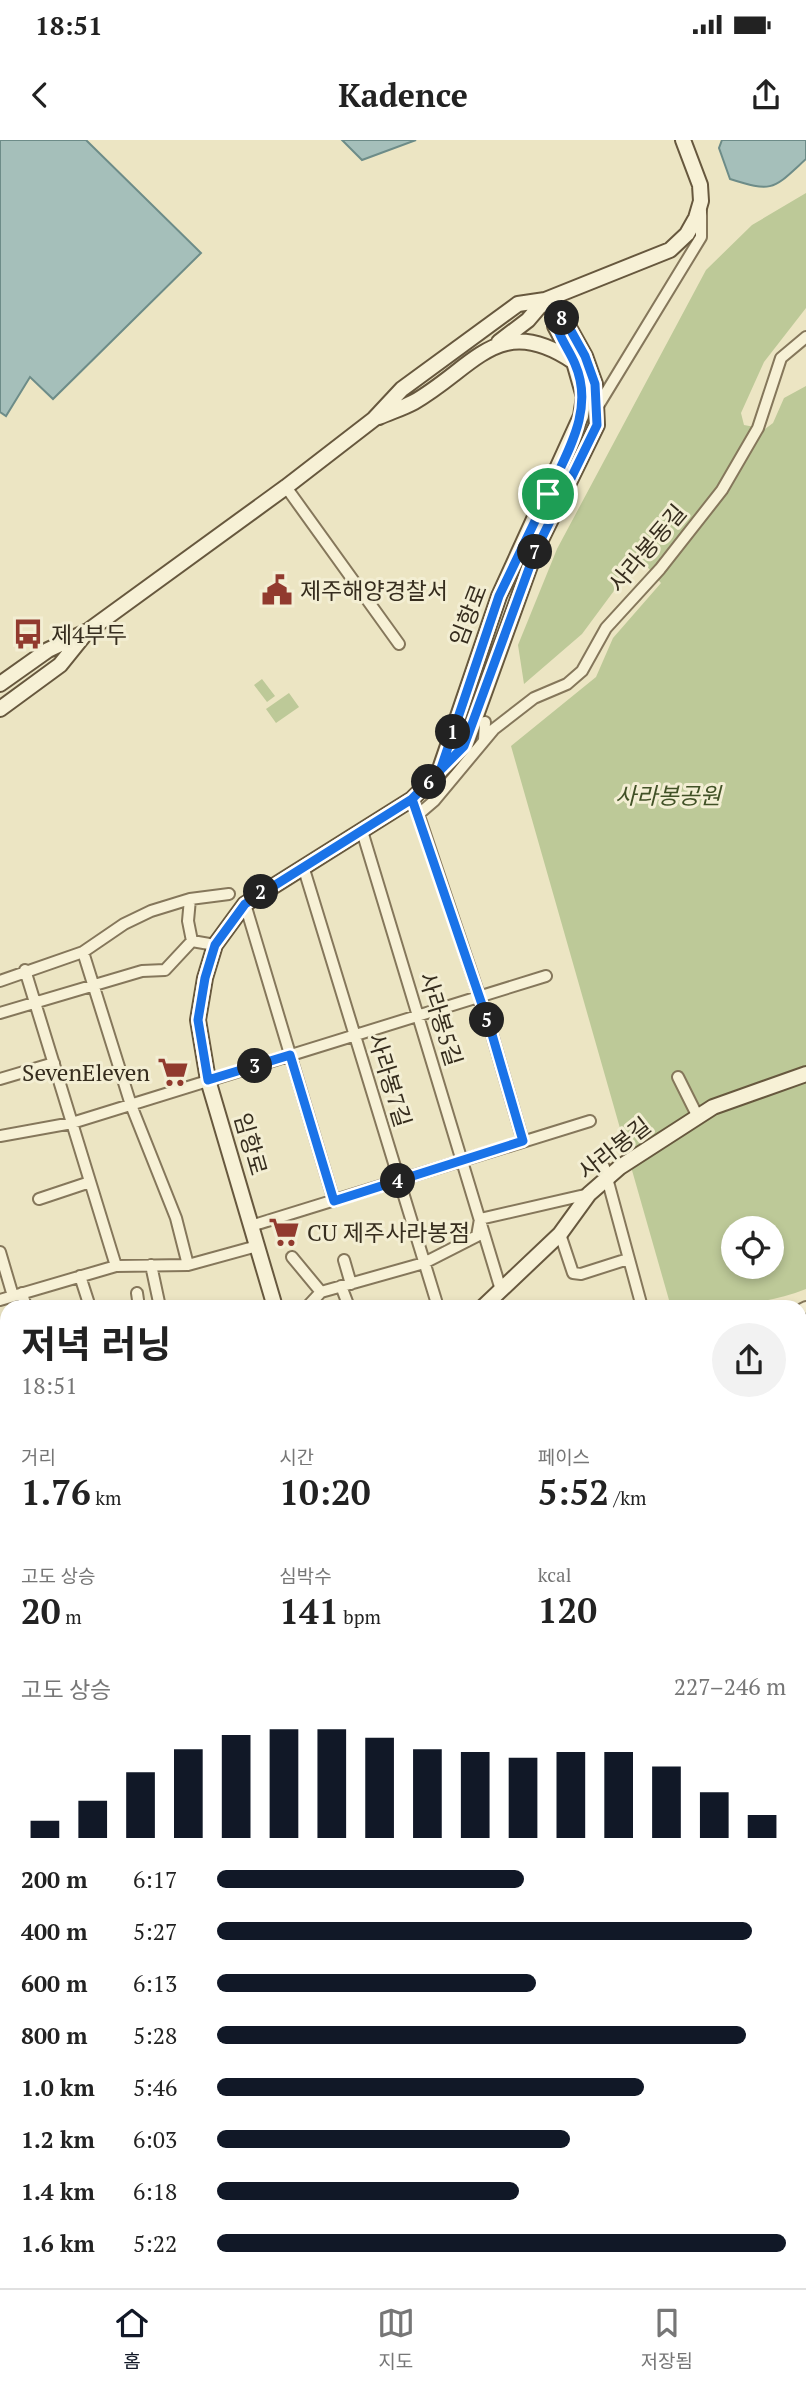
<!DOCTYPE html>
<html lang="ko">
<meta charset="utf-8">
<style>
:root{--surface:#fff;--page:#f2f2f2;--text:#222;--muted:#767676;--line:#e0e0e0;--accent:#111827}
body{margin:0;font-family:"PT Serif","Noto Sans KR",serif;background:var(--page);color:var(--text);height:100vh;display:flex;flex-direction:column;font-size:26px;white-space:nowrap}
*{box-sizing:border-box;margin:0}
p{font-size:23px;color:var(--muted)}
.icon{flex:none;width:38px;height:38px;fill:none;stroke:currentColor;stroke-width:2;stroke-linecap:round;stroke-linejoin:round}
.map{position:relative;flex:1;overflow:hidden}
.sheet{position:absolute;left:0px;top:1160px;width:807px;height:989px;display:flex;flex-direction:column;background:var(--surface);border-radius:21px 21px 0 0;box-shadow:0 4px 10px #0003}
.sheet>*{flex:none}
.tools{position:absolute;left:721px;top:1076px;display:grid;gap:14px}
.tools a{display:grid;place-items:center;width:63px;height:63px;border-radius:50%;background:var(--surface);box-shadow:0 4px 10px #0003;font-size:35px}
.pin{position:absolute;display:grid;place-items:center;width:60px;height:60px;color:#fff;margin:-30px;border:4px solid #fff;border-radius:50%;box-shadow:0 2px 7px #0007}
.km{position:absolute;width:35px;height:35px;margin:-18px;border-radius:50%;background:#222;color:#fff;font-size:19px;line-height:35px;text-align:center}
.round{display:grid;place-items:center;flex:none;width:74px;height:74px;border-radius:37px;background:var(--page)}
.headline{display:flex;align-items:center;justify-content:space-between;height:119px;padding:0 21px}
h1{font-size:38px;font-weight:700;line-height:52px}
.stats{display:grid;grid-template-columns:repeat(3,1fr);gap:10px;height:119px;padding:7px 21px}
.stats div{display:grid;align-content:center}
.stats b{font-size:35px;font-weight:700}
.stats small{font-size:19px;font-weight:400}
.stats p{font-size:19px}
.chart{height:196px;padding:14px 21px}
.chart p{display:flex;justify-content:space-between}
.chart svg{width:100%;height:126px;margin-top:7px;stroke:var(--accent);stroke-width:6}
ul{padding:0 21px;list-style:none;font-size:23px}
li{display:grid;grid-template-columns:112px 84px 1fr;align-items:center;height:52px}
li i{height:18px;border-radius:9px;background:var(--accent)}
.status{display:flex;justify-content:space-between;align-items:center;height:49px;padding:0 35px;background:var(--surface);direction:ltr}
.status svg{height:19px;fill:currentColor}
header{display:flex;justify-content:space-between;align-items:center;height:91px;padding:0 21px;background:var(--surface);font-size:32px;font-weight:700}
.menu{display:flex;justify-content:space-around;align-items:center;height:98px;border-top:2px solid var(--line);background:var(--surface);font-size:19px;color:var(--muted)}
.menu a{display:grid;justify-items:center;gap:4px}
.menu .active{color:var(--accent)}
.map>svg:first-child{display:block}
.green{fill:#bdc998;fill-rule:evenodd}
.water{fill:#a5bfba;stroke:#6d8c88;stroke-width:2}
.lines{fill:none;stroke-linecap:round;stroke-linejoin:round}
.street-casing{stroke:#85775b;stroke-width:14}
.secondary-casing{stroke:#67583e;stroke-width:18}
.street{stroke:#f7f1d6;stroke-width:10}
.secondary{stroke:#f7f1d6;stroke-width:14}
.route-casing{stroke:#fff;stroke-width:14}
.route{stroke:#1a73e8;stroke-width:9}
.labels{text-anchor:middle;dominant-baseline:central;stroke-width:6;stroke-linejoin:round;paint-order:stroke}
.street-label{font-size:23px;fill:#362d1e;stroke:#f3eed3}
.poi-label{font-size:23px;fill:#362d1e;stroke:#f3eed3;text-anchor:start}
.park-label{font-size:23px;font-style:italic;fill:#415126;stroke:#f3eed3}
</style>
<div class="status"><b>18:51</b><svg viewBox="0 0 49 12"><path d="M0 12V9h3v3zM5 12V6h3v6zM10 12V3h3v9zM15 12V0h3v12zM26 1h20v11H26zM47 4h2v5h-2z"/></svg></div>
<header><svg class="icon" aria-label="back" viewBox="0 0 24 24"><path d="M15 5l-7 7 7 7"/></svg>Kadence<svg class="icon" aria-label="share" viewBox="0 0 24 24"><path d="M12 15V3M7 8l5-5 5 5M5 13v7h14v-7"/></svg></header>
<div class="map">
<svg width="806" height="2148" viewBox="0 0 806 2148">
<rect width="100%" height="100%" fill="#ece5c3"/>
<path class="green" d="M806,53v115l-42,54 -23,51 3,12 21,4 8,-6 11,-25 22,-12v903c-43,17 -89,18 -135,18l-160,-561 85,-69 17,-39 48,-55 -22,-26 -57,77 -58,50 -6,-39 39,-96 149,-279 46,-45zM733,1088h39v39h-39z
M262,539l13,17 -8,6 -13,-17z
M289,553l10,14 -23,16 -10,-14z"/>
<path class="water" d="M0,0h86l115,113 -148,146 -23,-22 -24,39 -6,-4z
M342,0h74l-54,20z
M722,0h84v19c-33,30 -32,34 -76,20l-11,-31z"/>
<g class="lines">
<g class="street-casing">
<path id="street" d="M598,266l103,-169v-26
M286,347l113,157
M484,600l1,-18
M416,667l75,224 32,110
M420,673l14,-12 60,-72 40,-31 33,-14 15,-13 24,-43 54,-59 62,-79 36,-62 23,-70 25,-21
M362,691l139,459
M303,726l135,441
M190,759l-2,22 4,20
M245,764l89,297
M83,812l48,153 45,113 12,47
M25,830l91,296
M0,841l83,-29 41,-28 27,-13 39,-12 39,-5
M0,873l142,-42 23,-1 27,-29 23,4
M678,937l19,38
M0,939l54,-16
M0,996l72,-13 474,-147
M604,1027l38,140
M39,1059l51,-17
M251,1086l339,-105
M560,1094l13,39 8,1 47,-15
M0,1112l13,44
M292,1117l29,35
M344,1120l7,24
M151,1125l9,42
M80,1136l10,31
M341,1146l8,21
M22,1153l4,14
M137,1153l2,14
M0,1160l116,-34 72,-1 69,-19
M307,1167l14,-15 103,-29 53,-27 3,-17 109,-25
M800,1170l6,-3
M0,1188l7,23
M800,1276l6,8
M800,1404h6
M800,1479h6
M0,1539l7,12
M800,1562h6
M0,1566l7,-3
M800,1582l6,9
M800,1689l6,-4
M800,1720l6,9
M0,1730l7,-8
M800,1803l6,-5
M800,1870l6,8
M0,1873l7,-9
M800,1893l6,-5
M0,1946l7,4
M0,2014l7,5
M800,2019l6,-11
M0,2097l7,-10
M315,2142l9,6
M494,2142l12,6
M634,2142l13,6
M677,2142l4,6
M248,2148l2,-6
M293,2148l3,-6
M386,2148l3,-6
M464,2148l4,-6
M546,2148l3,-6
M649,2148l11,-6
M729,2148l3,-6"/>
</g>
<g class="secondary-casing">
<path id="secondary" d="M555,174v12l18,34
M499,202l29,-22 17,-20
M379,277c11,-5 24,-9 35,-15 61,-35 85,-91 160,-40l10,35 -3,19 -82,180 -58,170
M0,544l48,-34 40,-19 198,-144 88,-68 28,-30 116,-85 27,-4 125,-50 17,-16 9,-16 5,-17 -1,-16 -17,-45
M0,569l60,-44 25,-31
M275,1167l-67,-227 -10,-60 7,-42 10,-33 30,-41 167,-105 53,-53 70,-194 62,-127 -2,-41 -10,-28 -20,-36 -10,-6 -10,-14
M483,1167l77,-73 29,-40 31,-27 93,-60 93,-33
M800,1299h6
M0,1490l7,-4
M797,2142l4,6
M136,2148l3,-6"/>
</g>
<use href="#street" class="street"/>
<use href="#secondary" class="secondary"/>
</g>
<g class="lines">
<g class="route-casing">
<path id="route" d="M548,354l-49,102 -59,175 -28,28 -167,105 -30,41 -10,33 -7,42 10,60 82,-25 44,146 189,-60 -32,-110 -79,-232 52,-53 71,-194 62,-127 -2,-41 -10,-28 -20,-36 -10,-6c0,19 13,33 20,50 20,46 -8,88 -27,130"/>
</g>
<use href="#route" class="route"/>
</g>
<defs>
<g id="civic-bare" transform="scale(2.415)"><path d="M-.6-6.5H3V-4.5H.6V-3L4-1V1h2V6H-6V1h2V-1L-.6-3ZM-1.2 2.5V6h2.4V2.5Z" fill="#913a2e" stroke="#f3eed3" stroke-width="2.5" paint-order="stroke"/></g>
<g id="bus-bare" transform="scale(2.415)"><path d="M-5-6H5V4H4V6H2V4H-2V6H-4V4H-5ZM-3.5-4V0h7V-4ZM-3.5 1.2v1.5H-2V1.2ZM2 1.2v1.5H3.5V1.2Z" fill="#913a2e" stroke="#f3eed3" stroke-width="2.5" paint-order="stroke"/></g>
<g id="supermarket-bare" transform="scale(2.415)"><path d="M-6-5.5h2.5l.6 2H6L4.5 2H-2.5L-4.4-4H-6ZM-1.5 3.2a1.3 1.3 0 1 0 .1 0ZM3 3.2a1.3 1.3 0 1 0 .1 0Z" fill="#913a2e" stroke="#f3eed3" stroke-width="2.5" paint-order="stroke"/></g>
</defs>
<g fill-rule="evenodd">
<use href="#civic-bare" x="277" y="450"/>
<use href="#bus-bare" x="28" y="494"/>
<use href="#supermarket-bare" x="173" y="932"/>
<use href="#supermarket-bare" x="284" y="1092"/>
</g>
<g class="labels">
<g class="street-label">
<text transform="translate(647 408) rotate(-50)">사라봉동길</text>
<text transform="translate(468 475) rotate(-69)">임항로</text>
<text transform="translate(441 879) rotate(73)">사라봉5길</text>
<text transform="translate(390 940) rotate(73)">사라봉7길</text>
<text transform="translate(251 1004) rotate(74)">임항로</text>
<text transform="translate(614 1008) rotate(-38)">사라봉길</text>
</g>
<g class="poi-label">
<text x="300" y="450">제주해양경찰서</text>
<text x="51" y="494">제4부두</text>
<text x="150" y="932" text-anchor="end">SevenEleven</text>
<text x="307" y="1092">CU 제주사라봉점</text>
</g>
<g class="park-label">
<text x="668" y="655">사라봉공원</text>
</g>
</g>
</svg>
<div class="tools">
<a><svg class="icon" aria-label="locate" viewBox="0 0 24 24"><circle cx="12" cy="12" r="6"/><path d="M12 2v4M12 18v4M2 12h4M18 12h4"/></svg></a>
</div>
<div class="pin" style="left:548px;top:354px;background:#1e9e55"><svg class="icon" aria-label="arrive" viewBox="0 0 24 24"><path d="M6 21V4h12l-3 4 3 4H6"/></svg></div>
<b class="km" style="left:453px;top:592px">1</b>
<b class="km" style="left:261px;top:752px">2</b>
<b class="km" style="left:255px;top:926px">3</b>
<b class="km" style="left:398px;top:1041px">4</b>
<b class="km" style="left:487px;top:880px">5</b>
<b class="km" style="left:429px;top:642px">6</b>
<b class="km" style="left:535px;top:412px">7</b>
<b class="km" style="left:562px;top:178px">8</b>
<section class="sheet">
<div class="headline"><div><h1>저녁 러닝</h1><p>18:51</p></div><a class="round"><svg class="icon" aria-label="share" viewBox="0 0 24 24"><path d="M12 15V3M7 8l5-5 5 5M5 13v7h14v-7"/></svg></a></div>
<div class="stats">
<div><p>거리</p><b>1.76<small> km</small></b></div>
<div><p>시간</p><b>10:20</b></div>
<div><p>페이스</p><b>5:52<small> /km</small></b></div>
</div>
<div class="stats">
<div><p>고도 상승</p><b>20<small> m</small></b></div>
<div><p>심박수</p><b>141<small> bpm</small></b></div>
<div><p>kcal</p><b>120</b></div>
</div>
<div class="chart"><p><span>고도 상승</span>227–246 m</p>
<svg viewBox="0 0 160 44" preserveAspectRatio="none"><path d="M5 44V38M15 44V31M25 44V21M35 44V13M45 44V8M55 44V6M65 44V6M75 44V9M85 44V13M95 44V14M105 44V16M115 44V14M125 44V14M135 44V19M145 44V28M155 44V36"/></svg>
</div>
<ul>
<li><b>200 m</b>6:17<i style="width:54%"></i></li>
<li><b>400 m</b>5:27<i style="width:94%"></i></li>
<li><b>600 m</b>6:13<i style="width:56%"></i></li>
<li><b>800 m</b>5:28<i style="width:93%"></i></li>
<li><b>1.0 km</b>5:46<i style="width:75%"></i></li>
<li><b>1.2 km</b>6:03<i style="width:62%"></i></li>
<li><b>1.4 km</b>6:18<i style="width:53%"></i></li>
<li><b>1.6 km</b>5:22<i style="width:100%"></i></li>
</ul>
</section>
</div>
<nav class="menu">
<a class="active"><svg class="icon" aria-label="home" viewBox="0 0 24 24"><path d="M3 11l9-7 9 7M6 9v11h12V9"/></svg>홈</a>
<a><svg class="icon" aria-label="map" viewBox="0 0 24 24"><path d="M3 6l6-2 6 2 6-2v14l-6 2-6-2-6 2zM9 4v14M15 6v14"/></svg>지도</a>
<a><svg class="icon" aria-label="saved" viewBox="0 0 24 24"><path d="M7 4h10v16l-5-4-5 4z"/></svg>저장됨</a>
</nav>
